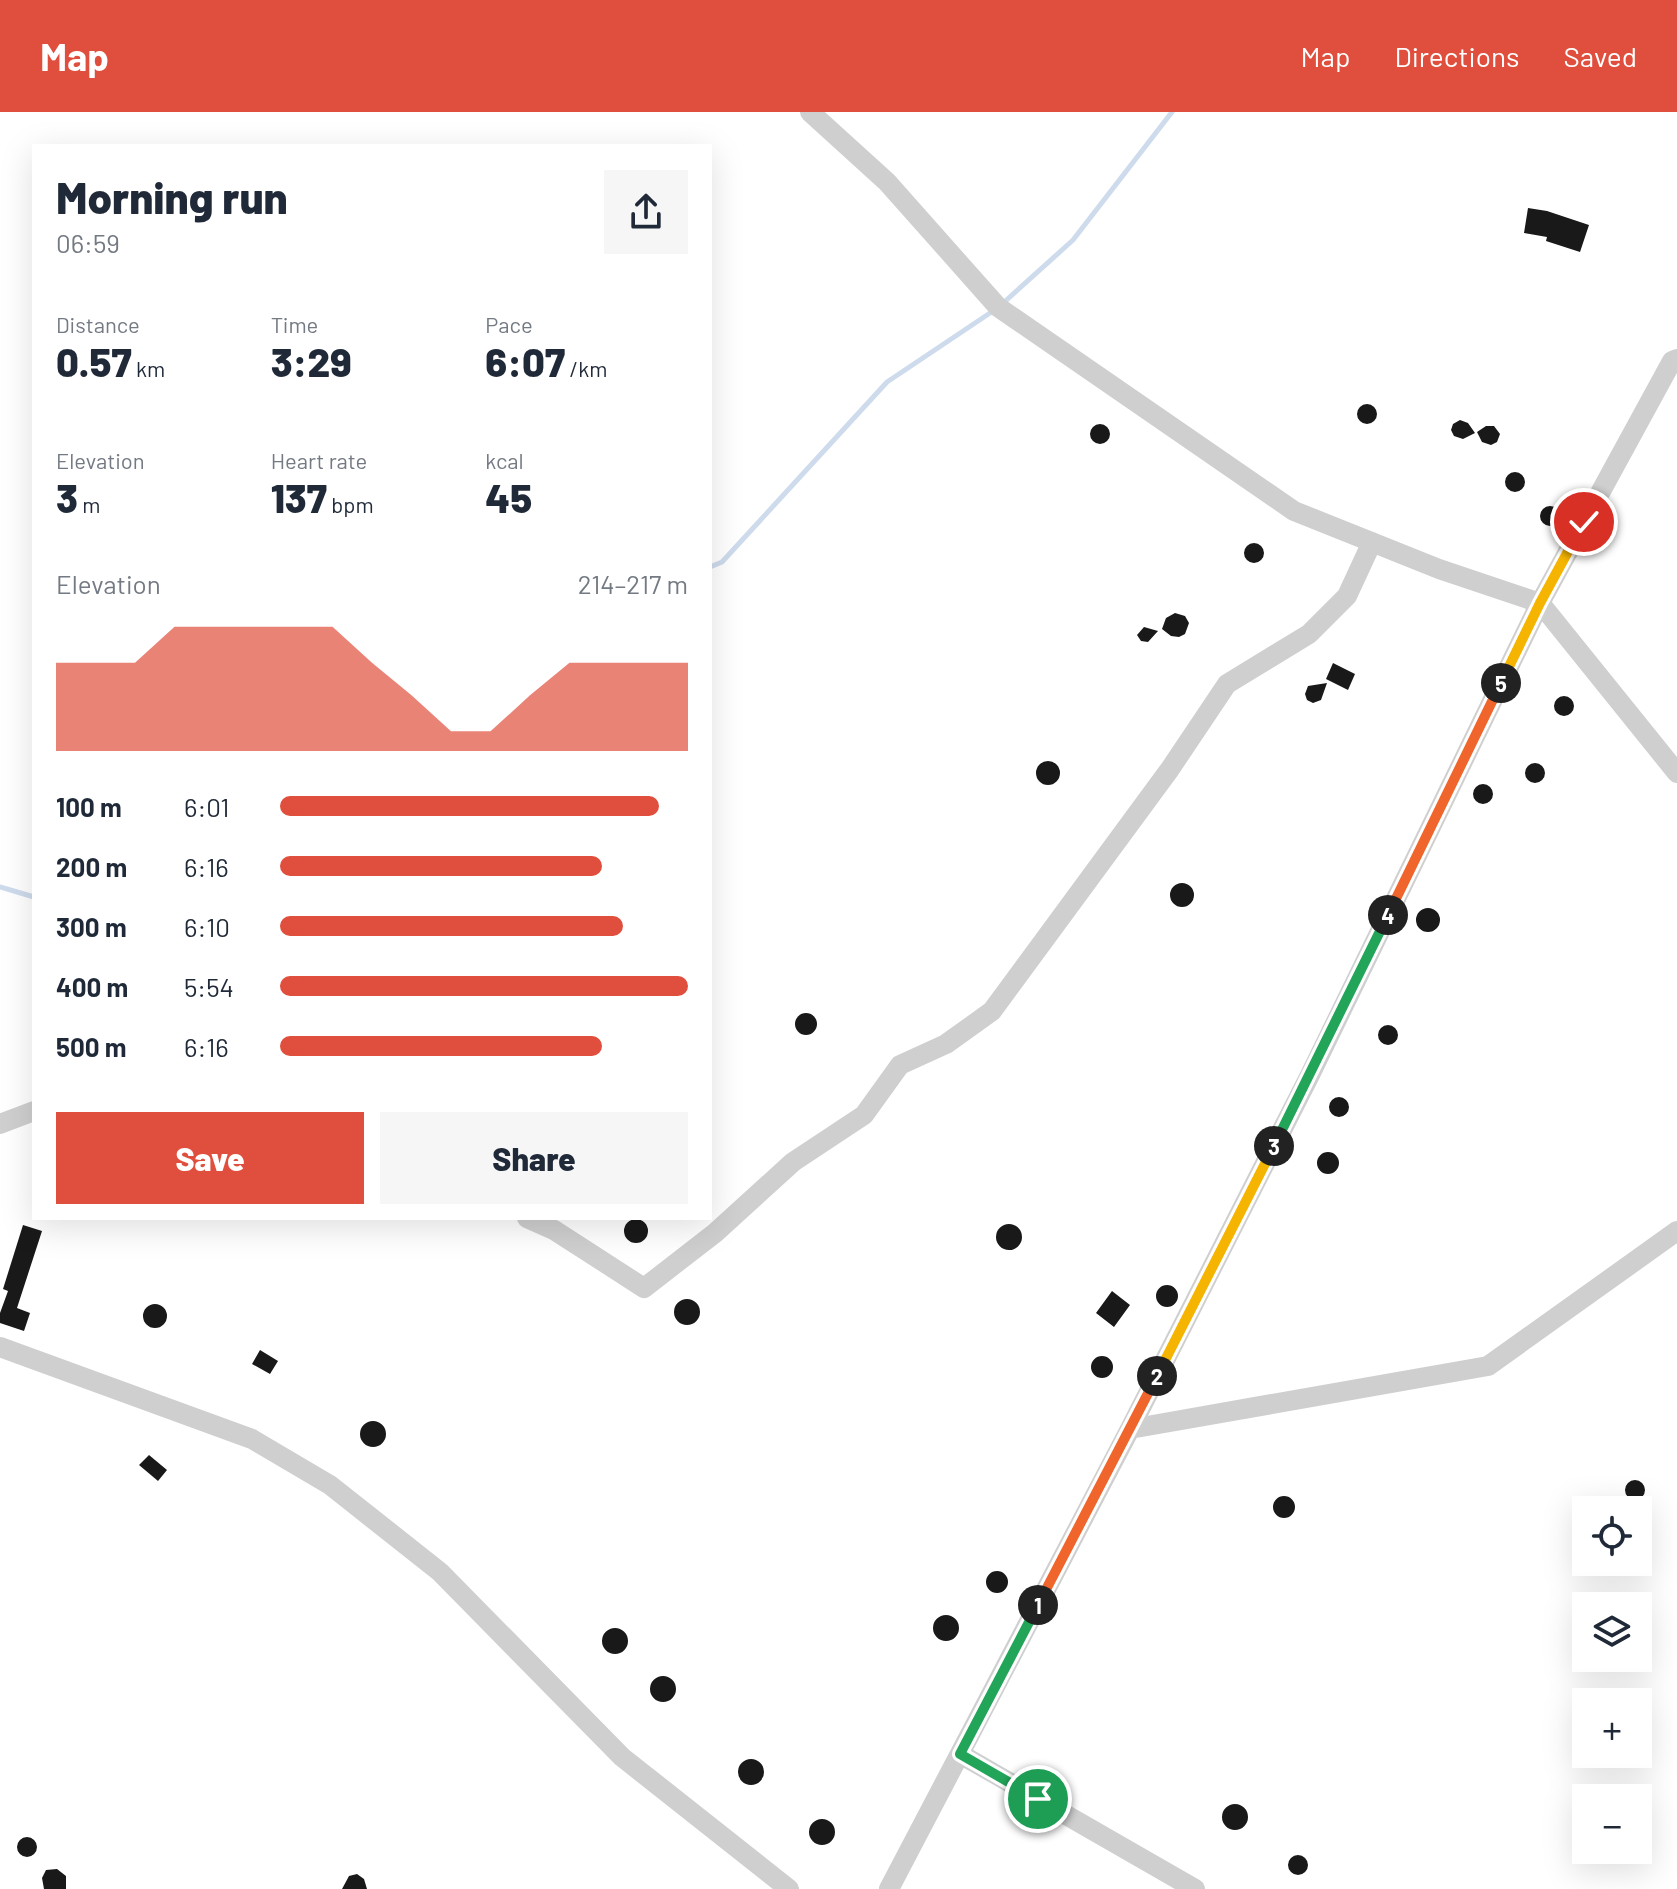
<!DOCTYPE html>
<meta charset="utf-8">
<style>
:root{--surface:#fff;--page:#f6f6f7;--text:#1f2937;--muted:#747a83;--accent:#e04f3d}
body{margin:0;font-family:Barlow,sans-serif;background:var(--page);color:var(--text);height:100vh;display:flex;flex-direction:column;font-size:30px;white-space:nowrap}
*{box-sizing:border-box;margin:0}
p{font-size:26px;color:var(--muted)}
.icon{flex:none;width:44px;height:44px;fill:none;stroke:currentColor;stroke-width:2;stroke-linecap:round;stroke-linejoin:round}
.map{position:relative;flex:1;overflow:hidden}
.side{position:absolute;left:32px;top:32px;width:680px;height:1076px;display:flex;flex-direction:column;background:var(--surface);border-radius:0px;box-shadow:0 8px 32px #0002}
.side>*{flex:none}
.fabs{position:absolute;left:1572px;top:1384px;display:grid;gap:16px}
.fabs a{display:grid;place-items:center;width:80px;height:80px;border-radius:0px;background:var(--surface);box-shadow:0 8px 32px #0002;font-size:40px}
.pin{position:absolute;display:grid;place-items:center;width:68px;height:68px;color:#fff;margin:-34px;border:4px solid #fff;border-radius:50%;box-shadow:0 2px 8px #0007}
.km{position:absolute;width:40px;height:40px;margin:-20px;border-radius:50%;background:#222;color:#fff;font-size:22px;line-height:40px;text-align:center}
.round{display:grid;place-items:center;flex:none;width:84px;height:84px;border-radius:0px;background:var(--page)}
.summary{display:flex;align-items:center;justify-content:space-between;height:136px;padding:0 24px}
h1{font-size:44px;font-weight:800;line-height:60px}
.figures{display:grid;grid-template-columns:repeat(3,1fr);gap:12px;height:136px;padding:8px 24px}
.figures div{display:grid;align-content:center}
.figures b{font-size:40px;font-weight:800}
.figures small{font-size:22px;font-weight:400}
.figures p{font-size:22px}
.chart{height:224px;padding:16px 24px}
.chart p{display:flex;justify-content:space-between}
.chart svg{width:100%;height:144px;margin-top:8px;fill:var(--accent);opacity:.7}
.primary-button{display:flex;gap:16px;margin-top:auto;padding:16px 24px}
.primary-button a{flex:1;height:92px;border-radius:0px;background:var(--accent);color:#fff;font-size:32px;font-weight:800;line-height:92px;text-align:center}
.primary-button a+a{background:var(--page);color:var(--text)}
ul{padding:0 24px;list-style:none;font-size:26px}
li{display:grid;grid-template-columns:128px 96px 1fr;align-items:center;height:60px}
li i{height:20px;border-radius:10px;background:var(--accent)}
header{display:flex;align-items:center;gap:48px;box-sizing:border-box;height:112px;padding:0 40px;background:var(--accent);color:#fff}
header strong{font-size:38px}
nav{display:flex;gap:44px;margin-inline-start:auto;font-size:28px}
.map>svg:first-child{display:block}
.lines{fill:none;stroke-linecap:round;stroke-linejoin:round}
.stream{stroke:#cedbec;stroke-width:5}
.building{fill:#191919}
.minor{stroke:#cfcfcf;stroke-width:20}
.split-1-casing{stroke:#fff;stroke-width:16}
.split-2-casing{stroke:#fff;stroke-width:16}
.split-3-casing{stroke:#fff;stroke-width:16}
.split-4-casing{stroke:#fff;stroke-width:16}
.split-5-casing{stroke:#fff;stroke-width:16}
.split-6-casing{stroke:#fff;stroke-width:16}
.split-1{stroke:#22a559;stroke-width:10}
.split-2{stroke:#f0652b;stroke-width:10}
.split-3{stroke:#f5b400;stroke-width:10}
.split-4{stroke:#22a559;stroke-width:10}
.split-5{stroke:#f0652b;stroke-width:10}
.split-6{stroke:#f5b400;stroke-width:10}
</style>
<header>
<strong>Map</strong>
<nav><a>Map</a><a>Directions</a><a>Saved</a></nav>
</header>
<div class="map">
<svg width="1677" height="1777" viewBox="0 0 1677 1777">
<rect width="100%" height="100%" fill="#fff"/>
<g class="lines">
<path class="stream" d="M1001,193l72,-65 99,-128
M710,455l12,-5 165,-180 106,-71
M0,775l34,10"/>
</g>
<path class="building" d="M1528,96l19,3 42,14 -9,27 -34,-11 1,-4 -23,-4z
M1357 302a10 10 0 1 1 20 0a10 10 0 1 1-20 0Z
M1460,308l8,3 7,10 -12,6 -9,-3 -3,-6 2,-6z
M1090 322a10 10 0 1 1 20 0a10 10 0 1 1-20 0Z
M1486,314h8l6,8 -3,8 -6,3 -9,-3 -5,-10z
M1505 370a10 10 0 1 1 20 0a10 10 0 1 1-20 0Z
M1540 404a10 10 0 1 1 20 0a10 10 0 1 1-20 0Z
M1244 441a10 10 0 1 1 20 0a10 10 0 1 1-20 0Z
M1175,501l10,3 4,7 -4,11 -6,3 -8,-1 -9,-7 4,-11z
M1144,515l14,4 -10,11 -7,-1 -4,-6z
M1333,551l22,11 -7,16 -22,-11z
M1327,571l-6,17 -8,3 -6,-3 -2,-6 3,-8z
M1554 594a10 10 0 1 1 20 0a10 10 0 1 1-20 0Z
M1036 661a12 12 0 1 1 24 0a12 12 0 1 1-24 0Z
M1525 661a10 10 0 1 1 20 0a10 10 0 1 1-20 0Z
M1473 682a10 10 0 1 1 20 0a10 10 0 1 1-20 0Z
M1170 783a12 12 0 1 1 24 0a12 12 0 1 1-24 0Z
M1416 808a12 12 0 1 1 24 0a12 12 0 1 1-24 0Z
M795 912a11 11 0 1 1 22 0a11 11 0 1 1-22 0Z
M1378 923a10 10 0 1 1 20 0a10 10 0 1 1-20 0Z
M1329 995a10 10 0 1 1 20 0a10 10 0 1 1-20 0Z
M1317 1051a11 11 0 1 1 22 0a11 11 0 1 1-22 0Z
M624 1119a12 12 0 1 1 24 0a12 12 0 1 1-24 0Z
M996 1125a13 13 0 1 1 26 0a13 13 0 1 1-26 0Z
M23,1113l19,6 -25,77 13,5 -6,18 -24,-8v-10l8,-22 -5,-2z
M1156 1184a11 11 0 1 1 22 0a11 11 0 1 1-22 0Z
M1112,1179l18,14 -16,22 -18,-14z
M674 1200a13 13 0 1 1 26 0a13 13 0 1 1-26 0Z
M143 1204a12 12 0 1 1 24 0a12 12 0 1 1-24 0Z
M260,1238l18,11 -8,13 -18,-10z
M1091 1255a11 11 0 1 1 22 0a11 11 0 1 1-22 0Z
M360 1322a13 13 0 1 1 26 0a13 13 0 1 1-26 0Z
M149,1343l18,15 -9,11 -19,-16z
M1625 1378a10 10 0 1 1 20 0a10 10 0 1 1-20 0Z
M1273 1395a11 11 0 1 1 22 0a11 11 0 1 1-22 0Z
M986 1470a11 11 0 1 1 22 0a11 11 0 1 1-22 0Z
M933 1516a13 13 0 1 1 26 0a13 13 0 1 1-26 0Z
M602 1529a13 13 0 1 1 26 0a13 13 0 1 1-26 0Z
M650 1577a13 13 0 1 1 26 0a13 13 0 1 1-26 0Z
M738 1660a13 13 0 1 1 26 0a13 13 0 1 1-26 0Z
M1222 1705a13 13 0 1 1 26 0a13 13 0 1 1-26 0Z
M809 1720a13 13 0 1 1 26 0a13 13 0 1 1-26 0Z
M17 1735a10 10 0 1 1 20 0a10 10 0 1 1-20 0Z
M1288 1753a10 10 0 1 1 20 0a10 10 0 1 1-20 0Z
M57,1757l9,7v13h-22l-2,-11 4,-8z
M357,1762l7,5 3,10h-25l7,-13z"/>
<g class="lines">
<path class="minor" d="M810,0l77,70 111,125 296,204 145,58 101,34 137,170
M0,1012l34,-13
M527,1106l27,12 90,58 71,-55 78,-71 71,-47 36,-50 46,-21 46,-33 178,-242 57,-85 82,-50 38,-38 25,-54
M0,1235l252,92 78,46 110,87 182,185 167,132
M1130,1317l358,-63 189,-135
M960,1642l235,135
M889,1777l241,-460 180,-354 230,-472 132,-242 5,-2"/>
</g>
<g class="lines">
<g class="split-1-casing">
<path id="split-1" d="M1038,1493l-78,149 78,45"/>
</g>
<g class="split-2-casing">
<path id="split-2" d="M1038,1493l119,-229"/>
</g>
<g class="split-3-casing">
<path id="split-3" d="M1157,1264l117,-230"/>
</g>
<g class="split-4-casing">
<path id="split-4" d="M1274,1034l114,-231"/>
</g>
<g class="split-5-casing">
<path id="split-5" d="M1388,803l113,-232"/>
</g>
<g class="split-6-casing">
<path id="split-6" d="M1501,571l39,-80 44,-81"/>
</g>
<use href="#split-1" class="split-1"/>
<use href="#split-2" class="split-2"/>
<use href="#split-3" class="split-3"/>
<use href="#split-4" class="split-4"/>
<use href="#split-5" class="split-5"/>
<use href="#split-6" class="split-6"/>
</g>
</svg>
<div class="fabs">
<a><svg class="icon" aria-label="locate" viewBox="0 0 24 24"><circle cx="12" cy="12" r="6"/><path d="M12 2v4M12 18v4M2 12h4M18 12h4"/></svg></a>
<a><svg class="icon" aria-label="layers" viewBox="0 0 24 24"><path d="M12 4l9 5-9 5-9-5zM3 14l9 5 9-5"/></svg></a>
<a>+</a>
<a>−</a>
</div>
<div class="pin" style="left:1038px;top:1687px;background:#1e9e55"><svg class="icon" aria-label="arrive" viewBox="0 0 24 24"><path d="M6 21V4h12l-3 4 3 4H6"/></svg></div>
<div class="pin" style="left:1584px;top:410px;background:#d93025"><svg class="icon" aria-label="check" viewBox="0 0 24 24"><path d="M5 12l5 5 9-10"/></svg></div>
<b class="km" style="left:1038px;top:1493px">1</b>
<b class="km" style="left:1157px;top:1264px">2</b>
<b class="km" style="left:1274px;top:1034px">3</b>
<b class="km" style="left:1388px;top:803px">4</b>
<b class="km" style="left:1501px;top:571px">5</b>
<section class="side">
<div class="summary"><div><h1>Morning run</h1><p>06:59</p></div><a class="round"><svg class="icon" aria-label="share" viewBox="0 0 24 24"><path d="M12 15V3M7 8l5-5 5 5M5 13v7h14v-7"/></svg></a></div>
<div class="figures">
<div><p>Distance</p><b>0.57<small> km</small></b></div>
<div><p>Time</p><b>3:29</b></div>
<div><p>Pace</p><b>6:07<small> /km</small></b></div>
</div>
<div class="figures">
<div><p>Elevation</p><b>3<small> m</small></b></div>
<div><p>Heart rate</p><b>137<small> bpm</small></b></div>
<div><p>kcal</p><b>45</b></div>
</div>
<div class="chart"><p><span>Elevation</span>214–217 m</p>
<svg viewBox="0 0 160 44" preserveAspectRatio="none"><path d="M0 44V17L10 17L20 17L30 6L40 6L50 6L60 6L70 6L80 17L90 27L100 38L110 38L120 27L130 17L140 17L150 17L160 17V44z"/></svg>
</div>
<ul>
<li><b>100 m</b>6:01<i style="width:93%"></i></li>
<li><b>200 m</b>6:16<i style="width:79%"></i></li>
<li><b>300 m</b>6:10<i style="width:84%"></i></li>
<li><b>400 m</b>5:54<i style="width:100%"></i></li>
<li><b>500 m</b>6:16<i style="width:79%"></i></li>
</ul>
<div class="primary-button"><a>Save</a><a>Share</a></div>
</section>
</div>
